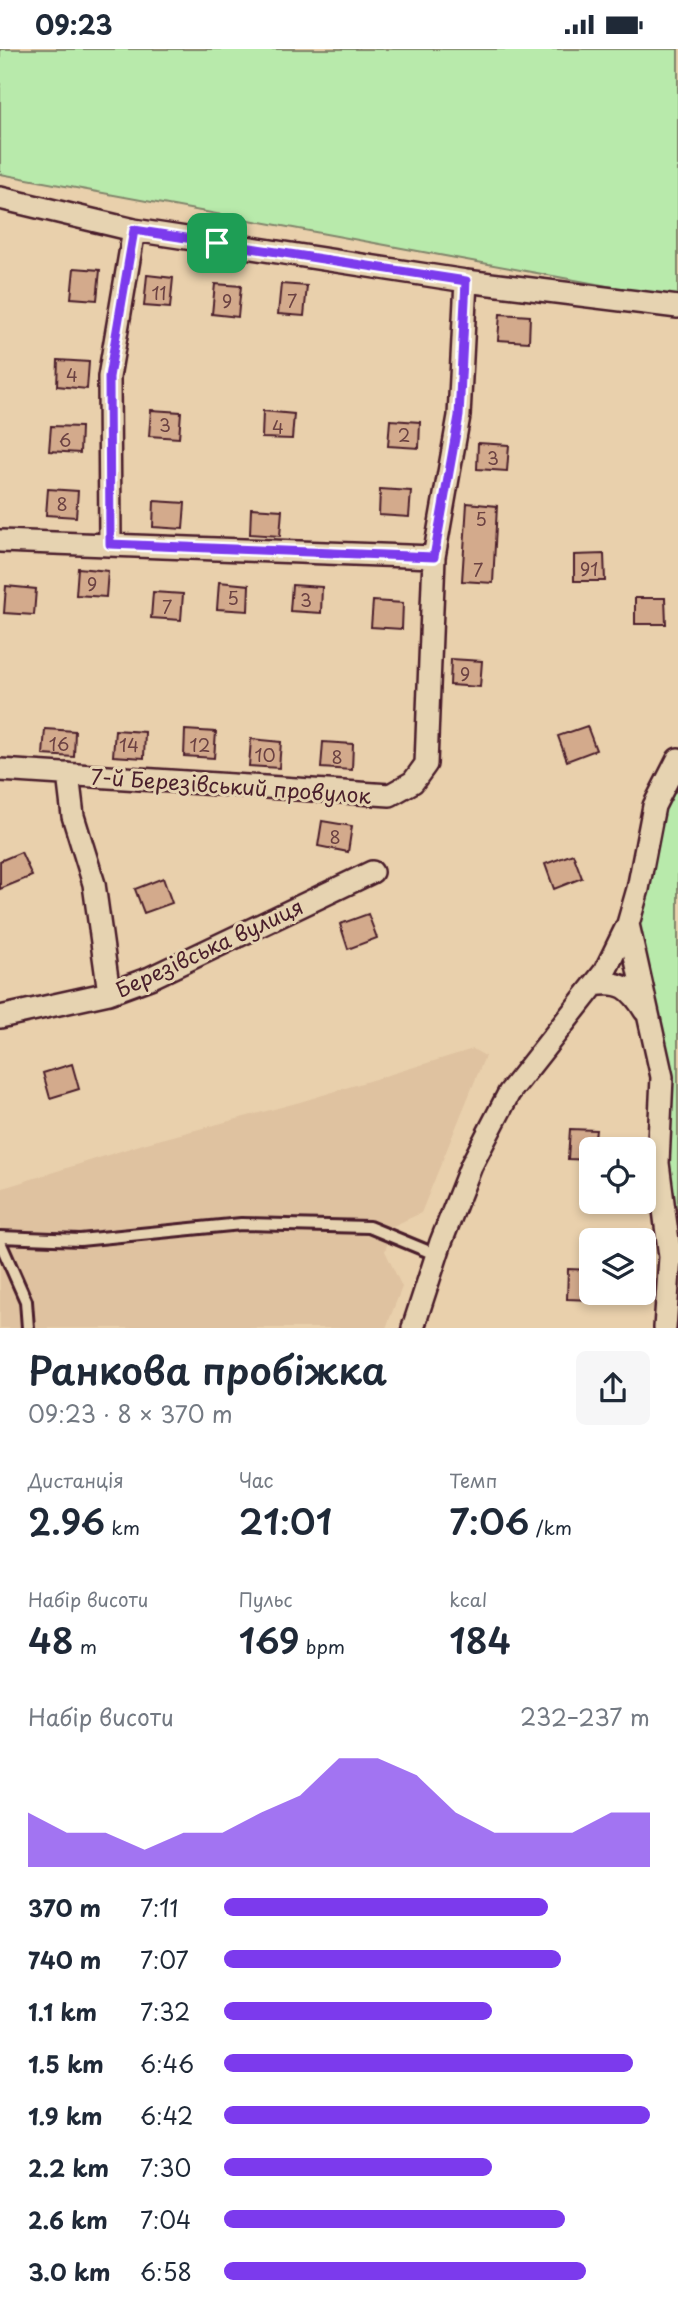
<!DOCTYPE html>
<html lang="uk">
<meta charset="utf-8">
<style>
:root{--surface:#fff;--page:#f6f6f7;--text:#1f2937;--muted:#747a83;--accent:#7c3aed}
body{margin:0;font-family:"Playpen Sans",sans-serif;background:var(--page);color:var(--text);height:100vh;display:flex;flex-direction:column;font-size:26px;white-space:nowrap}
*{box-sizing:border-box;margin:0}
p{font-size:23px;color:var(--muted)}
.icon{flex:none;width:38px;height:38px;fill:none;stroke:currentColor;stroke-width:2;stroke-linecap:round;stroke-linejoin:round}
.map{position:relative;height:1279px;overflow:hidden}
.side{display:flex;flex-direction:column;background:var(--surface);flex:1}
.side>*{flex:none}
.controls{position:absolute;left:579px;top:1088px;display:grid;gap:14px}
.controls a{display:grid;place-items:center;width:77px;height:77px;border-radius:10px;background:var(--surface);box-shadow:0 4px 10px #0003;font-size:35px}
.pin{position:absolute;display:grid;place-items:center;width:60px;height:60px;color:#fff;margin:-30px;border-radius:14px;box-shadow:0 4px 10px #0006}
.round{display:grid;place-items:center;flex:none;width:74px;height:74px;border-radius:10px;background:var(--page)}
.head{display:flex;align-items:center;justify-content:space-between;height:119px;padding:0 28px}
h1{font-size:38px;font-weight:600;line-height:52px}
.metrics{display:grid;grid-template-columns:repeat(3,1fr);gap:10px;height:119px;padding:7px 28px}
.metrics div{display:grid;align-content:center}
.metrics b{font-size:35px;font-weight:600}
.metrics small{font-size:19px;font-weight:400}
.metrics p{font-size:19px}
.chart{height:196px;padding:14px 28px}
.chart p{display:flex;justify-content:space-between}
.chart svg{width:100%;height:126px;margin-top:7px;fill:var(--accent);opacity:.7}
ul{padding:0 28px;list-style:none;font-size:23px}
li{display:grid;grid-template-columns:112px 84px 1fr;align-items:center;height:52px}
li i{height:18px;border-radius:9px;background:var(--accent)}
.status{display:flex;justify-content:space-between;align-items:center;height:49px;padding:0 35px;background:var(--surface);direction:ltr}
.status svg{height:19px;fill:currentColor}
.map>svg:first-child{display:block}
.built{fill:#dfc2a0}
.green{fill:#b8eaab;stroke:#81846b;stroke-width:2}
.building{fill:#d3aa8c;stroke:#4a1f2b;stroke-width:2}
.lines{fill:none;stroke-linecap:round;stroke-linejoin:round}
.lane-casing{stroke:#4a1f2b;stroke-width:16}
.street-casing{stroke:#4a1f2b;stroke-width:26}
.lane{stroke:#e6d3b1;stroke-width:10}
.street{stroke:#e6d3b1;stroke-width:21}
.route-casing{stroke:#fff;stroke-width:14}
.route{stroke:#7c3aed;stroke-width:9}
.labels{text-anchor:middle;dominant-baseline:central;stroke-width:6;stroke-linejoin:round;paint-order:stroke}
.number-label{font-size:18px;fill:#6c4243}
.street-label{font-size:21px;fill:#4a1f2b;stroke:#e6d3b1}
</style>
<div class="status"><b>09:23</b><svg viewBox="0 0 49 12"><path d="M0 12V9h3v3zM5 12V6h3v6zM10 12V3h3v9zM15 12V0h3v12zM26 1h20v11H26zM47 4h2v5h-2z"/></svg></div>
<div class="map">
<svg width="678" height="1279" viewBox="0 0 678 1279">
<rect width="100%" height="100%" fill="#e9d0ac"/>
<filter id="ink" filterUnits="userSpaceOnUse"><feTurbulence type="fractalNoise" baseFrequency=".0143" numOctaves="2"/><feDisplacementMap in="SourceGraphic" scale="14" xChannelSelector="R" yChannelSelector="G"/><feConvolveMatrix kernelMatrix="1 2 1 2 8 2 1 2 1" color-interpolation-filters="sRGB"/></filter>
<g filter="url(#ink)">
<path class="built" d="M473,1000l12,7 -64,157 -28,13 -8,25 17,36 -16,41h-386v-139l143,-45 157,-42z"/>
<path class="green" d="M0,0h678v250l-678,-125z
M678,710v569h-13l-3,-251 -34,-153z"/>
<path class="building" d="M74,219l26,2 -3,30 -26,-2z
M147,226l26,3 -3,30 -26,-2z
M215,235l26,2 -3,31 -26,-3z
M281,235l26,2 -3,30 -26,-2z
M500,265l30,2 -1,26 -31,-2z
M58,311l31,2 -2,27 -30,-3z
M151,361l30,2 -2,26 -30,-2z
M263,362l31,3 -2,25 -30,-1z
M390,371l30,2 -1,26 -31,-2z
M51,377l30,1 -1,26 -31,-2z
M478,394l31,2 -2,26 -30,-2z
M48,440l30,2 -2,26 -30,-2z
M380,440l31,2 -2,26 -30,-2z
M154,452l31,2 -2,26 -30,-2z
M467,454l30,3 -4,77 -31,-2z
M251,459l31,2 -2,26 -30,-2z
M604,505l1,27h-31v-26z
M78,519l30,3 -2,26 -30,-2z
M219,533l30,3 -1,26 -31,-2z
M292,536l30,2 -1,26 -31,-2z
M6,537l30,3 -2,26 -30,-2z
M153,543l30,2 -2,26 -30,-2z
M635,549h30l1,26h-31z
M373,552l30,2 -1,26 -31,-2z
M451,610l31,2 -2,26 -30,-2z
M587,677l9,24 -29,11 -9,-25z
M45,680l30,2 -1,26 -31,-2z
M115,681l30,2 -1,26 -31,-2z
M185,681l31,2 -2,26 -30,-2z
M251,690l30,3 -2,26 -30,-2z
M323,693l30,2 -1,26 -31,-2z
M322,772l30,5 -4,26 -30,-6z
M21,803l11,24 -32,13v-28z
M573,805l9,24 -28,11 -9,-25z
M163,829l9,25 -28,10 -9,-24z
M368,865l9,24 -29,11 -8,-25z
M72,1015l7,25 -29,9 -7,-25z
M570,1080l26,1 -4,30 -24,-1z
M568,1220l24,1v30l-25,-1z"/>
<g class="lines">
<g class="lane-casing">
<path id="lane" d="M0,1188l80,3 161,-16 128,3 68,28
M0,1193l26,59 2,27"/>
</g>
<g class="street-casing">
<path id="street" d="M0,149l134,32 332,51 212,26
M0,492l434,16
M110,495l-1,-167 25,-147
M0,721l390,25 23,-13 13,-18 8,-207 25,-141 7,-135
M68,725l5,42 21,68 15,109
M594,936c27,-5 37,3 51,26
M0,968l109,-24 41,-15 222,-106
M413,1279l28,-86 30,-76 38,-73 96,-122 23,-47
M665,1279l5,-71 -12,-94 4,-86 -34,-153 10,-35 16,-83 24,-47"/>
</g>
<use href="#lane" class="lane"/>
<use href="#street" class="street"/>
</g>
</g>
<g class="lines" filter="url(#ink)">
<g class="route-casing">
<path id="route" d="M134,181l332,51 -7,135 -25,141 -324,-13 -1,-167z"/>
</g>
<use href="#route" class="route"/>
</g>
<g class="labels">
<g class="number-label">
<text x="159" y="243">11</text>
<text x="227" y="251">9</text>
<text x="292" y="251">7</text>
<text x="72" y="325">4</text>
<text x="165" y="375">3</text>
<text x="278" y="377">4</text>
<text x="404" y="385">2</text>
<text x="65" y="390">6</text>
<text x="493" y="408">3</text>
<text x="62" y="454">8</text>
<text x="481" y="469">5</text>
<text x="589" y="519">91</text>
<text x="478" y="520">7</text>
<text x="92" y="534">9</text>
<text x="233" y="548">5</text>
<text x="306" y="550">3</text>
<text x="167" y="557">7</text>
<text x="465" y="624">9</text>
<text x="59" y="694">16</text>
<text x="129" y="695">14</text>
<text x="200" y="695">12</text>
<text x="265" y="705">10</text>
<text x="337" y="707">8</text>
<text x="335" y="787">8</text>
</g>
<g class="street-label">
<text transform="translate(231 736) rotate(4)">7-й Березівський провулок</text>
<text transform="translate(209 898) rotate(-25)">Березівська вулиця</text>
</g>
</g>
</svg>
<div class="controls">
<a><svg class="icon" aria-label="locate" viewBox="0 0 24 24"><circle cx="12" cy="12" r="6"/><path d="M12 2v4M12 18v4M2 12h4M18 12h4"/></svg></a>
<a><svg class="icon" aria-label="layers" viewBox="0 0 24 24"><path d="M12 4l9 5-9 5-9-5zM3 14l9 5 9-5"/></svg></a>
</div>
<div class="pin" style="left:217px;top:194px;background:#1e9e55"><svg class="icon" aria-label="arrive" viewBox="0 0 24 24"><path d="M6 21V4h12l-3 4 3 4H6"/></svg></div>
</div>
<section class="side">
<div class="head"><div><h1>Ранкова пробіжка</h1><p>09:23 · 8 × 370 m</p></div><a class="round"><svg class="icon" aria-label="share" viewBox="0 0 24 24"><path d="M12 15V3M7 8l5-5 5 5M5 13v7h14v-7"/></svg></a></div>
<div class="metrics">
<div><p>Дистанція</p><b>2.96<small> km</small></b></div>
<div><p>Час</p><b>21:01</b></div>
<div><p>Темп</p><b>7:06<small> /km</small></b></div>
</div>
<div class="metrics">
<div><p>Набір висоти</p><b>48<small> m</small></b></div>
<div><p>Пульс</p><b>169<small> bpm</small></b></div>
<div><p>kcal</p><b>184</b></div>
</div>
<div class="chart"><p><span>Набір висоти</span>232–237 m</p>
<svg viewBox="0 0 160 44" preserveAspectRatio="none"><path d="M0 44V25L10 32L20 32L30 38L40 32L50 32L60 25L70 19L80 6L90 6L100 12L110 25L120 32L130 32L140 32L150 25L160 25V44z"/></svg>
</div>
<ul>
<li><b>370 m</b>7:11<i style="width:76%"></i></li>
<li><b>740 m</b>7:07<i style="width:79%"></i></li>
<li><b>1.1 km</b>7:32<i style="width:63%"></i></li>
<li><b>1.5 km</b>6:46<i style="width:96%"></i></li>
<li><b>1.9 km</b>6:42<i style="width:100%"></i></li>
<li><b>2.2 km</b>7:30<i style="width:63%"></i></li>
<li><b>2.6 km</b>7:04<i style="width:80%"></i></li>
<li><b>3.0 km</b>6:58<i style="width:85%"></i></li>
</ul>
</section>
